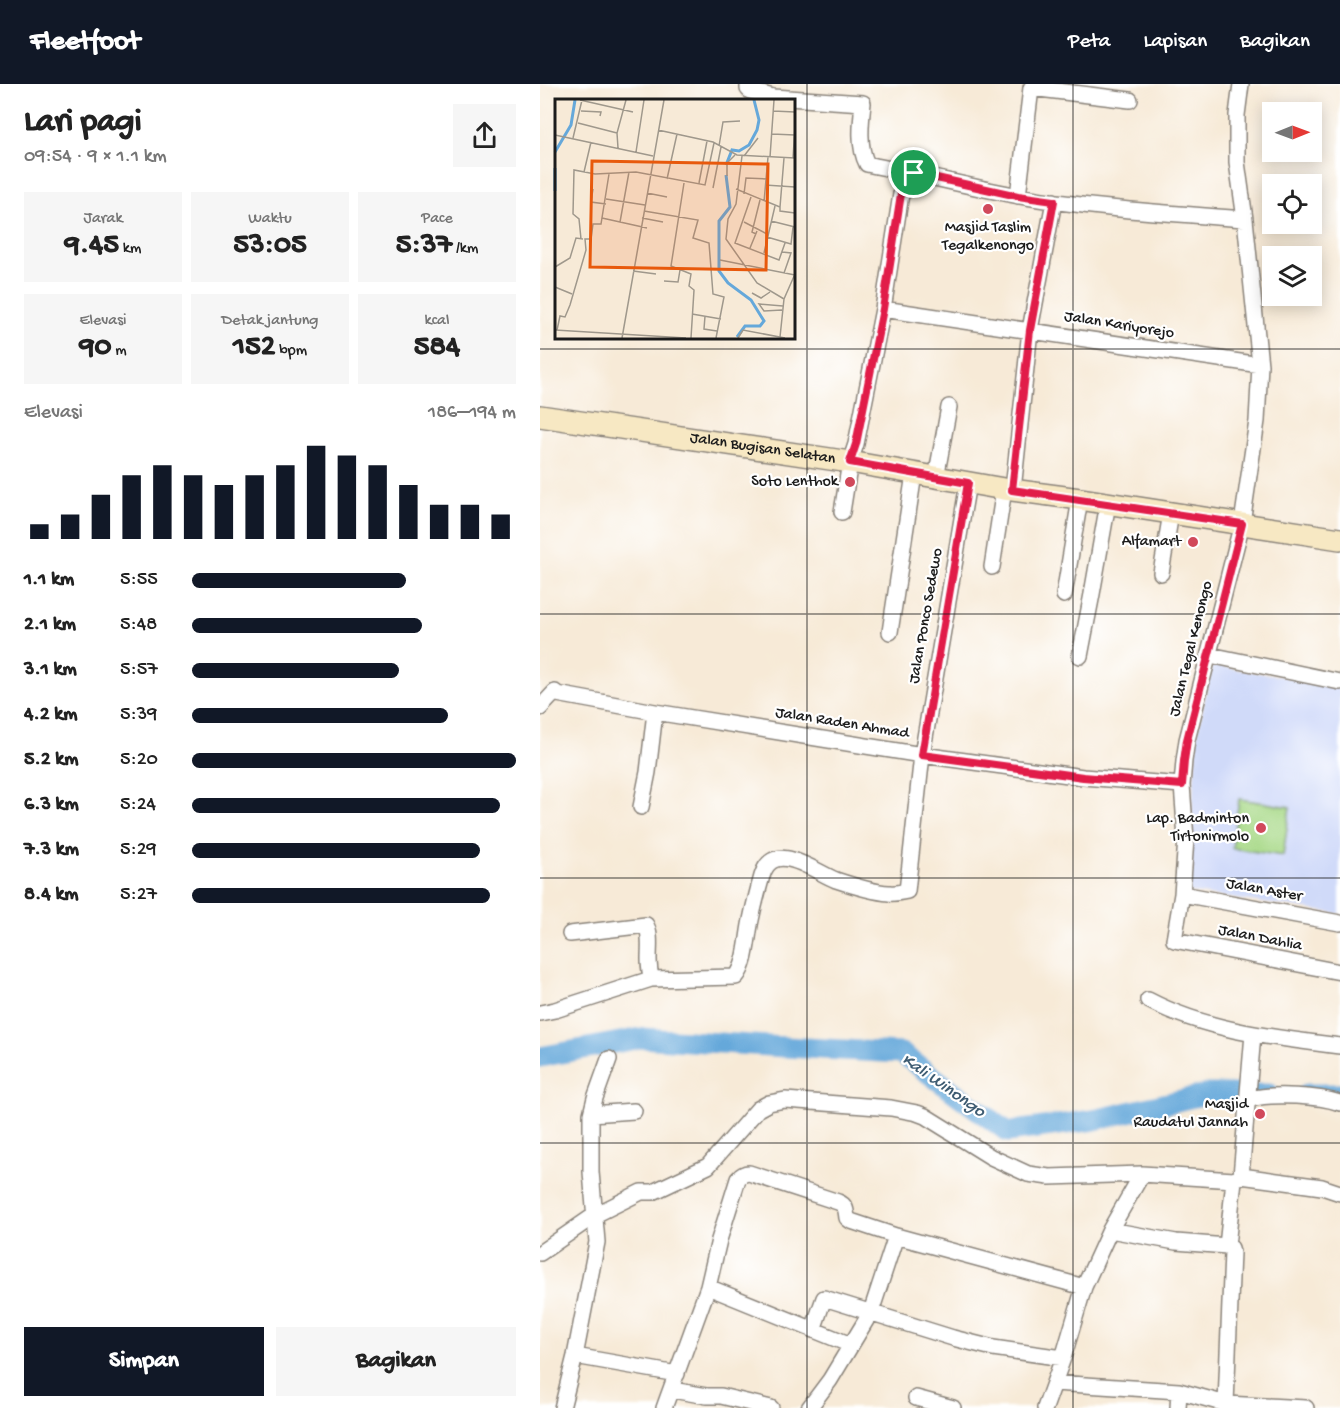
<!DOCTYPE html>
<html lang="id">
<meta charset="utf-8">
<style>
:root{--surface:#fff;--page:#f6f6f6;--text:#222;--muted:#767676;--accent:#111827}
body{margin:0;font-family:"Gochi Hand",sans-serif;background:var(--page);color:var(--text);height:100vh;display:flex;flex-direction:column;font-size:22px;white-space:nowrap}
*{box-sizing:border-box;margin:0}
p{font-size:20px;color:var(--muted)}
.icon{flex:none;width:33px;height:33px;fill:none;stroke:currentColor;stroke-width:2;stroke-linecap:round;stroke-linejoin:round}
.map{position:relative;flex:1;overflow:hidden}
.drawer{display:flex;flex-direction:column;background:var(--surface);width:540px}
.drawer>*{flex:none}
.needle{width:39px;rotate:89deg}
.controls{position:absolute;left:722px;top:18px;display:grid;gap:12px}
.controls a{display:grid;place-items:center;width:60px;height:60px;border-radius:0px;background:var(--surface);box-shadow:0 3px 15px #0003;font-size:30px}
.pin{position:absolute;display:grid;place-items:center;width:51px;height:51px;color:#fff;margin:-26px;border:3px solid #fff;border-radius:50%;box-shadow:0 2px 6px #0007}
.round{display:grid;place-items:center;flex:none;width:63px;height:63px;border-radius:0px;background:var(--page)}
.headline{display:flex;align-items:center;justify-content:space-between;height:102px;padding:0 24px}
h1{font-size:33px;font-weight:800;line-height:45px}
.metrics{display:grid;grid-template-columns:repeat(3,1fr);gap:9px;height:102px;padding:6px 24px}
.metrics div{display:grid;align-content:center;border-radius:0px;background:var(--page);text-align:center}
.metrics b{font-size:30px;font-weight:800}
.metrics small{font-size:16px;font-weight:400}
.metrics p{font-size:16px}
.chart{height:168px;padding:12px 24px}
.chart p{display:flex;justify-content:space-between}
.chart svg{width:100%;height:108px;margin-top:6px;stroke:var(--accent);stroke-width:6}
.cta{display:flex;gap:12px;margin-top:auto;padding:12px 24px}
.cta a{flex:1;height:69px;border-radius:0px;background:var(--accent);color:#fff;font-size:24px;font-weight:800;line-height:69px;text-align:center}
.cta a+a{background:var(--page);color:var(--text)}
ul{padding:0 24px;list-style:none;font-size:20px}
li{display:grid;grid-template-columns:96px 72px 1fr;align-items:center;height:45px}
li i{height:15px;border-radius:8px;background:var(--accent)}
header{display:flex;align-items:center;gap:36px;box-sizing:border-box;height:84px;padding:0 30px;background:var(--accent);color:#fff}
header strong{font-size:28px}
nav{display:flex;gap:33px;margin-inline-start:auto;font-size:21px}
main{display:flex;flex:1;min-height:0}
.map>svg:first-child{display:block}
.built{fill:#d0daf9}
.park{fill:#a7d987;stroke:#627a52;stroke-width:1.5}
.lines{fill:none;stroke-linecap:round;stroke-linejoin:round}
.river{stroke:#65a8da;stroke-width:21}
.street-casing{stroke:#8a837a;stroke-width:18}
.secondary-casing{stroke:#8a837a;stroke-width:24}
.street{stroke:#fff;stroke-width:15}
.secondary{stroke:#f7e8c3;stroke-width:21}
.route-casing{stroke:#fff;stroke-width:12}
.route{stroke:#e11d48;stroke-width:8}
.grid{fill:none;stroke:#1c1c1c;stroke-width:1.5;stroke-opacity:0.55}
.poi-dot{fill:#d1495b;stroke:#fff;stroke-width:2}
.labels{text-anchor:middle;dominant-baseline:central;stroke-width:4.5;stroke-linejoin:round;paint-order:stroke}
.poi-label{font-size:16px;fill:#1c1c1c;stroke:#fff;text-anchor:end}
.street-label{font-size:16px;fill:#1c1c1c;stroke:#fff}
.water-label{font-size:18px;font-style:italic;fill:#3d5b71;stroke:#fff}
.inset-river{fill:none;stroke:#65a8da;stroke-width:3}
.inset-road{fill:none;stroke:#9f988c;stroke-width:1.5}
.view{fill:#e8590c;fill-opacity:0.15;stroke:#e8590c;stroke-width:3}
.inset-edge{fill:none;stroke:#1c1c1c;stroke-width:3}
</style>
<header>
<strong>Fleetfoot</strong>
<nav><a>Peta</a><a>Lapisan</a><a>Bagikan</a></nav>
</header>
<main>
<section class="drawer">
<div class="headline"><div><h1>Lari pagi</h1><p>09:54 · 9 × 1.1 km</p></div><a class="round"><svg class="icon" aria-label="share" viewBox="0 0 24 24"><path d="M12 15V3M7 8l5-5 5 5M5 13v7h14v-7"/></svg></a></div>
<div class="metrics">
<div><p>Jarak</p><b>9.45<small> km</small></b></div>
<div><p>Waktu</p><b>53:05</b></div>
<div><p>Pace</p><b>5:37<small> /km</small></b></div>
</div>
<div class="metrics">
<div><p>Elevasi</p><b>90<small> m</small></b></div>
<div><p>Detak jantung</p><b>152<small> bpm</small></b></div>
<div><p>kcal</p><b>584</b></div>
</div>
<div class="chart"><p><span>Elevasi</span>186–194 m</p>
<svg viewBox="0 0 160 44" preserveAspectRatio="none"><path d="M5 44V38M15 44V34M25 44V26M35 44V18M45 44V14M55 44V18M65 44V22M75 44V18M85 44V14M95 44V6M105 44V10M115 44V14M125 44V22M135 44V30M145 44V30M155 44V34"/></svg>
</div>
<ul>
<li><b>1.1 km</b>5:55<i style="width:66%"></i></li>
<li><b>2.1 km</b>5:48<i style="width:71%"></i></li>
<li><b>3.1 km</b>5:57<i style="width:64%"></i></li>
<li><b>4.2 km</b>5:39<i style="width:79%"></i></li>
<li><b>5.2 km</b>5:20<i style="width:100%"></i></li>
<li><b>6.3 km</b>5:24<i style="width:95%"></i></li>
<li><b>7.3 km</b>5:29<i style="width:89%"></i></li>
<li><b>8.4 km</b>5:27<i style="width:92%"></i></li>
</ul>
<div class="cta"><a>Simpan</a><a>Bagikan</a></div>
</section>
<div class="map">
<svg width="800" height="1324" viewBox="0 0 800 1324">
<rect width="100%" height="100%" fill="#fff"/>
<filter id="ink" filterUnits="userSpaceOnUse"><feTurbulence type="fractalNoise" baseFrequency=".0167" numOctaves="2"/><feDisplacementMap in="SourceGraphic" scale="12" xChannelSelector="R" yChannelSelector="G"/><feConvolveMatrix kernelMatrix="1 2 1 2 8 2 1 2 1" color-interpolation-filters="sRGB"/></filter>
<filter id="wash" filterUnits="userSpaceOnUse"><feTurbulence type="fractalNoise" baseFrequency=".008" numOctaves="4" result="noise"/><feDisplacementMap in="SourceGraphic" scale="24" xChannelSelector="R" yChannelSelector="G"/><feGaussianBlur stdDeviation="1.35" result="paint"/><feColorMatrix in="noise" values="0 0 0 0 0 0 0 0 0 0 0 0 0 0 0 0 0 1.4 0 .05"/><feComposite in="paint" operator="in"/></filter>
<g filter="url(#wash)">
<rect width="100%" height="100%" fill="#f7ead7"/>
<path class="built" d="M672,581l128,21v228l-154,-22 11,-157z"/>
<path class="park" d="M699,715l51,8 -7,49 -51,-8z"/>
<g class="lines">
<path class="river" d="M0,973l101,-19 144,9 116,6 107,79 86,-12 113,-26h62
M767,1010h33"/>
</g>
</g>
<g filter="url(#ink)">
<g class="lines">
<g class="street-casing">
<path id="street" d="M208,0v5l2,2 23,6 90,6c-2,19 -5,44 4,61l9,2c48,9 95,21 143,30 75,13 150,17 226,23
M701,0l-4,31v47l8,57 15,146 -3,56 -15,102 -55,217 -3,21 -2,24 4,54 -4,55 -8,46 166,32
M478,112l13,-108 99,12
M343,225l377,56
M396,394l13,-71
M473,406l17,-160 24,-129
M302,428l8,-50 6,-18 27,-135 18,-115 10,-8 3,-13
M452,483l12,-78
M621,489l10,-60
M524,511l16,-96
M350,548l24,-158
M670,571l130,27
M540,572l12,-62 16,-91
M0,624l15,-16 2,2 98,18 267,43 161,22 99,8
M101,723l7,-35 7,-60
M642,810l158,29
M30,850l76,-9c5,9 3,23 3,34 0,7 1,13 2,20
M608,916c59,31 127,38 192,46
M0,929l15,-3 96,-31 85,-2c11,-13 11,-40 15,-57 3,-15 7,-30 11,-44 11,-38 53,-4 74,4 15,5 37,12 53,13 6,1 12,-1 18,-2l15,-136 46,-272
M706,1021l5,-6c21,-6 69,-3 89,4
M51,1030l43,-3
M701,1092l12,-142
M570,1146l66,12 51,4 4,2 1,4 -6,152
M687,1162l7,-66
M0,1169l55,-38 46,-23h12l55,-26 50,-57 11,-6 16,-3 106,8 26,5 8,3 66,41 37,17 21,3 93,-3 92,6 7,-4 81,11 18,6
M168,1203l143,58
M273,1246l11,-32 129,40 40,10 70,10
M35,1272l102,18
M514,1299l125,8 47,13 80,4
M132,1306l35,6h14l50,12
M376,1314l37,10
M22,1324l13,-52 22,-114 -6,-70v-58l4,-16 14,-39
M124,1324l44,-121 11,-47 19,-61c3,-4 6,-6 11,-6l89,29c8,3 8,8 9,16l4,3 45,15 188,51
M269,1324l21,-28 41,-68 25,-76
M505,1324l18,-50 21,-71 26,-57 32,-56
M638,1324l1,-17"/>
</g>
<g class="secondary-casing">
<g id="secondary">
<path id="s1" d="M0,332l310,46 154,27 76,10 260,40"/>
</g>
</g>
<use href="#street" class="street"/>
<use href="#secondary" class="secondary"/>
</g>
</g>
<g class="lines" filter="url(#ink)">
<g class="route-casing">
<path id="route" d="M374,89l104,23 36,5 -24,129 -18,160 230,34 -55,216 -3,21 -2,24 -99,-8 -161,-22 46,-272 -118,-21 6,-18 27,-135 18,-115 10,-8z"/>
</g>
<use href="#route" class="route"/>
</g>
<path class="grid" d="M267,0v1324M533,0v1324M0,265h800M0,530h800M0,794h800M0,1059h800"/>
<g class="poi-dot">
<circle cx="448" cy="125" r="6"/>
<circle cx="310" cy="398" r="6"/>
<circle cx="653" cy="458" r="6"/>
<circle cx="721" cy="744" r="6"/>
<circle cx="720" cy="1030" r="6"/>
</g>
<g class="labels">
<g class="poi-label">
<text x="448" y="144" text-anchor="middle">Masjid Taslim<tspan x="448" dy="18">Tegalkenongo</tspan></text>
<text x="298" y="398">Soto Lenthok</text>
<text x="641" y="458">Alfamart</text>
<text x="709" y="735">Lap. Badminton<tspan x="709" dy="18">Tirtonirmolo</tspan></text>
<text x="708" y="1021">Masjid<tspan x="708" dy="18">Raudatul Jannah</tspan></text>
</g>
<g class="street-label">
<text transform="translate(579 242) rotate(9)">Jalan Kariyorejo</text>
<text stroke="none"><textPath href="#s1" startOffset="225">Jalan Bugisan Selatan</textPath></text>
<text transform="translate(387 532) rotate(-80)">Jalan Ponco Sedewo</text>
<text transform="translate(652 565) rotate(-76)">Jalan Tegal Kenongo</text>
<text transform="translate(302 640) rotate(9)">Jalan Raden Ahmad</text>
<text transform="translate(724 807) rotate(10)">Jalan Aster</text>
<text transform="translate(720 855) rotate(11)">Jalan Dahlia</text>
</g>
<g class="water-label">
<text transform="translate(403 1002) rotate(35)">Kali Winongo</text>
</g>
</g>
<g transform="translate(15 15)">
<rect width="240" height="240" fill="#f7ead7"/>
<path class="inset-river" d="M0,53l16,-27 4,-25M171,66l6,-15 7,1 10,-6 8,-15 2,-10 -5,-20M0,69v23M171,76l4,32 -11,14v50l9,12 23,17 13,21 -4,5h-15l-8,11"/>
<path class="inset-road" d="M25,1l53,12M26,12l20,1 -1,4M218,12l22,1M23,24l39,10M103,31l55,12 24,13 58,3M217,35l23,1M0,36l98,21M18,39l9,-38M164,47l4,-24 17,-1M63,49l-1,-15 9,-33M81,53l8,-52M187,57l-6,48 -8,15 -2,20 31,44 27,16M189,57l14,-18M215,58l4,-57M238,59l2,-31M29,73l7,-30M172,77v-13l8,-8M112,80l10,-45M129,84l-13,83 20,8 -2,12 5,4 -3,48M144,84l8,-42M210,86l30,2M158,89l8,-41M38,90l-2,13 15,2M181,90l44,18v4l15,2M92,94l20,4M189,95l2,-16 21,1M196,98l-16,46 44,17 6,-17M51,100l39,6M209,103l4,-45M225,108l4,-49M89,112l54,9 -5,18 16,5 4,51 11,3 -8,41M47,119l45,10M87,119l21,4M216,122l24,6M65,123l9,-50M189,123l23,12M201,135l-4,-2 8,-32M212,138l24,7 2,-17M26,140l-2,-20 -6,-5 1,-44 21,4 41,-2 69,13 9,-42M195,149l7,-17M227,153l9,1 -7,20M209,154l11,-47M165,161l75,15M0,168l15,-9 6,-20 7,1M78,172l23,3M109,182l14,1 2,-12M0,188l17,7M197,194l9,5 9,-6M227,211l-18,1 -5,-7 24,2M137,215l29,5M150,217l-1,13 13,2M0,231l131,8M2,231l3,-14 5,1 5,-12 16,-55 -1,-11h6l2,-15h8l8,-50M225,238l4,-38 11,-25M67,239l42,-238M183,239l5,-8 42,8"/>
<path class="view" d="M37,62l176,3 -2,106 -176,-3z"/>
<rect width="240" height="240" class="inset-edge"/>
</g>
</svg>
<div class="controls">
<a><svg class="needle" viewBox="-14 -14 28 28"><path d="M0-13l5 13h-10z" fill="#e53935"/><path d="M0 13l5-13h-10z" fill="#767676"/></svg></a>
<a><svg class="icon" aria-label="locate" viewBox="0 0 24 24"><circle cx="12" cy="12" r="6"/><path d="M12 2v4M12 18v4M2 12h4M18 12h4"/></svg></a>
<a><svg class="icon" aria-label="layers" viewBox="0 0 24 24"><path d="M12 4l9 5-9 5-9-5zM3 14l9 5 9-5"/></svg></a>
</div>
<div class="pin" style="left:374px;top:89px;background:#1e9e55"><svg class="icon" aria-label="arrive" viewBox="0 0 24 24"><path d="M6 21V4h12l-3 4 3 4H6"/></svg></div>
</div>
</main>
